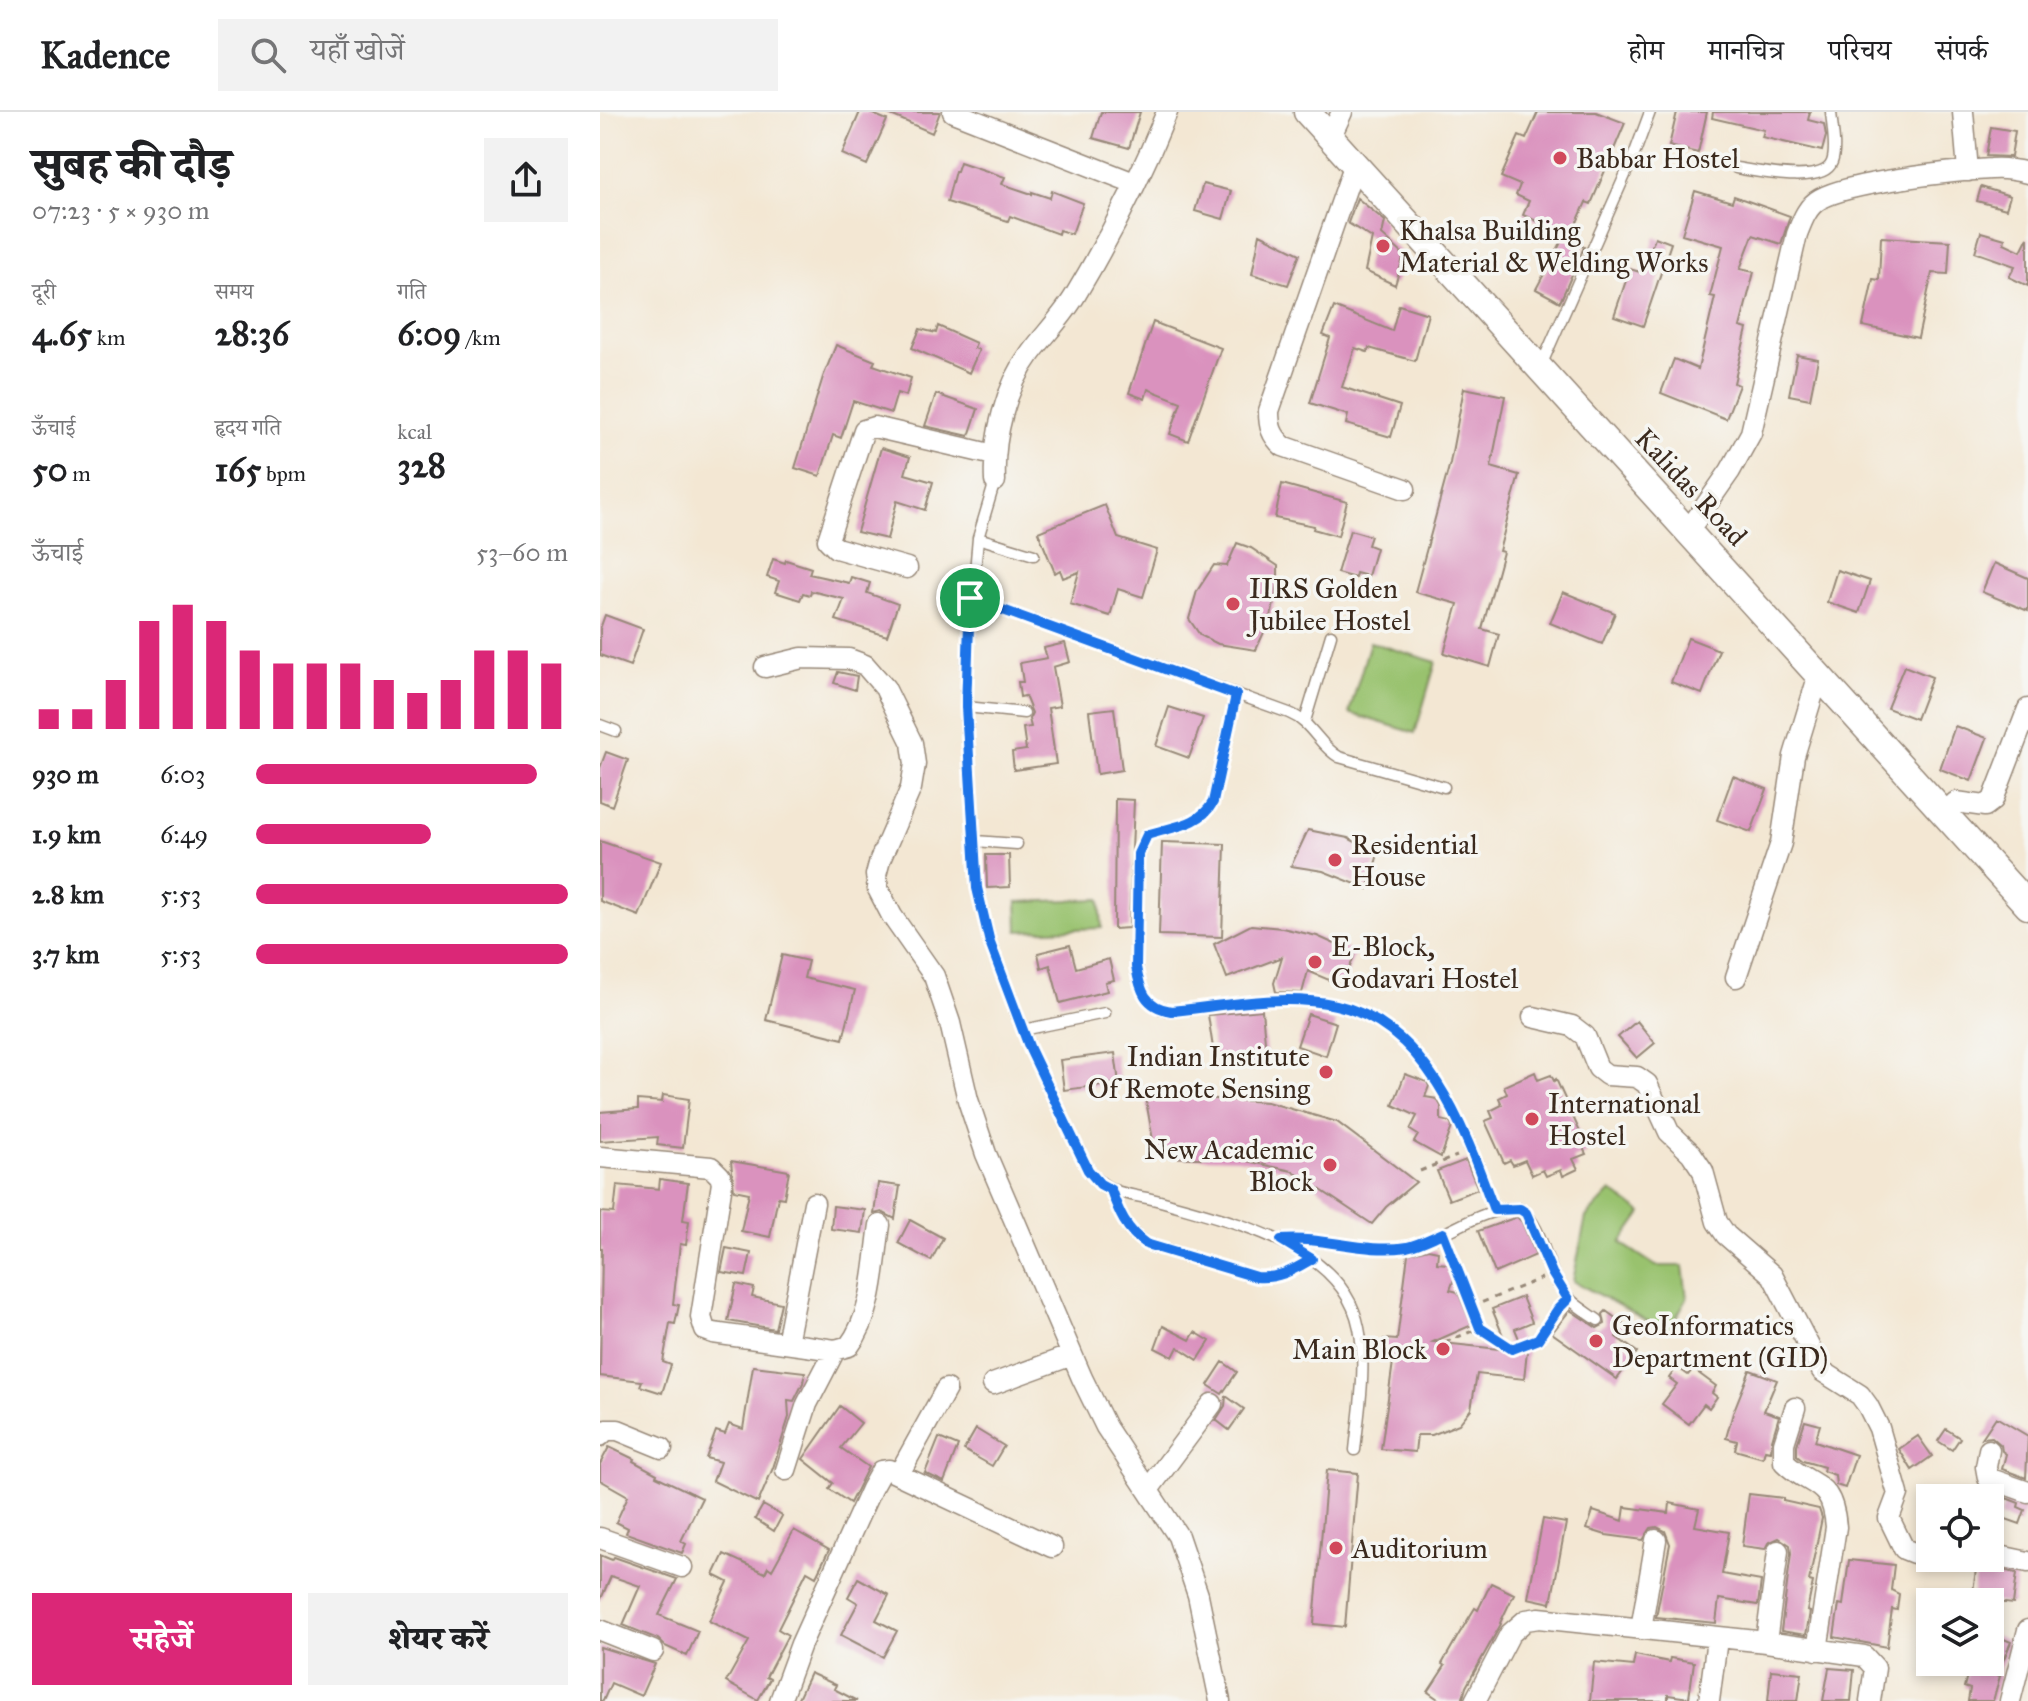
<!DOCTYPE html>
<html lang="hi">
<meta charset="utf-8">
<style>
:root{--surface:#fff;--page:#f2f2f2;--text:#202124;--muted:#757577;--line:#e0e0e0;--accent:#db2777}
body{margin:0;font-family:"IM FELL Great Primer","Noto Serif Devanagari",serif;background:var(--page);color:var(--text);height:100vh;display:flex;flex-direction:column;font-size:30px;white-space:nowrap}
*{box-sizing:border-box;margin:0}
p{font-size:26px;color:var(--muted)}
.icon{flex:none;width:44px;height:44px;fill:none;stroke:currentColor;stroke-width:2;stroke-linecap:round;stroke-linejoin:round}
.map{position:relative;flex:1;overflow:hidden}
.side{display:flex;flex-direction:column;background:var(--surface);width:600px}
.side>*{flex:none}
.controls{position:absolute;left:1316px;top:1372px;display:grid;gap:16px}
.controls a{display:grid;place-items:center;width:88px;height:88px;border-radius:0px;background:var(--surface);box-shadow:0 4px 12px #0003;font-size:40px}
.pin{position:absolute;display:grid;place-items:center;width:68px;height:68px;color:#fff;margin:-34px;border:4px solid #fff;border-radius:50%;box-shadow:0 2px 8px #0007}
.round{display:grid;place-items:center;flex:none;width:84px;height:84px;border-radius:0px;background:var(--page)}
.summary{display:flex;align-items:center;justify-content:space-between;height:136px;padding:0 32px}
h1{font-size:44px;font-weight:800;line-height:60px}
.metrics{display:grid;grid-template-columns:repeat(3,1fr);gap:12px;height:136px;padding:8px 32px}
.metrics div{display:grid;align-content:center}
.metrics b{font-size:34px;font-weight:800}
.metrics small{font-size:22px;font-weight:400}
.metrics p{font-size:22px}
.chart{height:224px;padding:16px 32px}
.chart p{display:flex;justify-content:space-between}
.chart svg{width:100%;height:144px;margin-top:8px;stroke:var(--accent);stroke-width:6}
.action{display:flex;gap:16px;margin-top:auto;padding:16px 32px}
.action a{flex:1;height:92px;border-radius:0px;background:var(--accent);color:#fff;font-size:32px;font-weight:800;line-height:92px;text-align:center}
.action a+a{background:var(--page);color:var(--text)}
ul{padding:0 32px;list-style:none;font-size:26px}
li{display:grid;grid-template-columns:128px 96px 1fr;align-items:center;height:60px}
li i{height:20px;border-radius:10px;background:var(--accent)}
header{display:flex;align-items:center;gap:48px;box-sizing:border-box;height:112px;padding:0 40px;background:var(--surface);border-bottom:2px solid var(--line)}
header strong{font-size:38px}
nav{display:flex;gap:44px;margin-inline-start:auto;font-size:28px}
.search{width:560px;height:72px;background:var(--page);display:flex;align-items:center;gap:20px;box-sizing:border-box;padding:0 28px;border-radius:0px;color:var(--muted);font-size:30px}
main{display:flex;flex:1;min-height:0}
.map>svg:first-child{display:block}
.green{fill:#99c26e;stroke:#6a7646;stroke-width:2}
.building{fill:#da92be}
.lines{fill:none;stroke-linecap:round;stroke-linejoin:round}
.service-casing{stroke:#978878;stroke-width:13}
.minor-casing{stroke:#978878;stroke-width:23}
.tertiary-casing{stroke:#978878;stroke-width:29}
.path{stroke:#978878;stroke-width:3;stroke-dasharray:6 6;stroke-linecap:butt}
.service{stroke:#fff;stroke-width:10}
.minor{stroke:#fff;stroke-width:20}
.tertiary{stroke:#fff;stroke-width:26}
.route-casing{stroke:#fff;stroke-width:16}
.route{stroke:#1a73e8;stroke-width:10}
.poi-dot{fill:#d1495b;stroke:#f6f6f2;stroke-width:3}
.labels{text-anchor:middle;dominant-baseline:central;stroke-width:7;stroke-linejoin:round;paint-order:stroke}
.poi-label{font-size:28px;fill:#3b2a1e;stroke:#f6f6f2;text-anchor:start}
.street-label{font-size:28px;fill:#3b2a1e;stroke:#f6f6f2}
</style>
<header>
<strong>Kadence</strong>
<div class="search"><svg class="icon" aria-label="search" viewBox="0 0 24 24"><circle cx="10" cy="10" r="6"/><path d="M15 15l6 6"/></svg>यहाँ खोजें</div>
<nav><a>होम</a><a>मानचित्र</a><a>परिचय</a><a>संपर्क</a></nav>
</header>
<main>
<section class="side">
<div class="summary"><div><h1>सुबह की दौड़</h1><p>07:23 · 5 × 930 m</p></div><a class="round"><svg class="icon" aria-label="share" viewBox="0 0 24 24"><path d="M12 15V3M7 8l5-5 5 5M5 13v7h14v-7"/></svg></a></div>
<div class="metrics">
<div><p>दूरी</p><b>4.65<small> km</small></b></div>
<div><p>समय</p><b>28:36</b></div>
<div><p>गति</p><b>6:09<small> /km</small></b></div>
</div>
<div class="metrics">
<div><p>ऊँचाई</p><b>50<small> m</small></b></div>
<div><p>हृदय गति</p><b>165<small> bpm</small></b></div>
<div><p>kcal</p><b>328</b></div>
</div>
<div class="chart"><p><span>ऊँचाई</span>53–60 m</p>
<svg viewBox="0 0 160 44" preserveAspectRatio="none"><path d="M5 44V38M15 44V38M25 44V29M35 44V11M45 44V6M55 44V11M65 44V20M75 44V24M85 44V24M95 44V24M105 44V29M115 44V33M125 44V29M135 44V20M145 44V20M155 44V24"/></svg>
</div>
<ul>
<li><b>930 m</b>6:03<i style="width:90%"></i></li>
<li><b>1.9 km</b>6:49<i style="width:56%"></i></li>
<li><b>2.8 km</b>5:53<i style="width:100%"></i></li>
<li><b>3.7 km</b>5:53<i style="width:100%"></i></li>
</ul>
<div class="action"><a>सहेजें</a><a>शेयर करें</a></div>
</section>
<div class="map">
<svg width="1428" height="1589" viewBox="0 0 1428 1589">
<rect width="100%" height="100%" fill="#f6f6f2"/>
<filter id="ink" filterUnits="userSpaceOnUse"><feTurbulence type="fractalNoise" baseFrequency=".0125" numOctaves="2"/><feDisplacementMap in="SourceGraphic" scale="16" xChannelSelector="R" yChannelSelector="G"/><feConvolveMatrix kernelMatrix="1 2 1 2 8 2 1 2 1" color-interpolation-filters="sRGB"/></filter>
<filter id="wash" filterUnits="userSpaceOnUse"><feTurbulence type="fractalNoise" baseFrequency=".006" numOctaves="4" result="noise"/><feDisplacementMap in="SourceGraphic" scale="32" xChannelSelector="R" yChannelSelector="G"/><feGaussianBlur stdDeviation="1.8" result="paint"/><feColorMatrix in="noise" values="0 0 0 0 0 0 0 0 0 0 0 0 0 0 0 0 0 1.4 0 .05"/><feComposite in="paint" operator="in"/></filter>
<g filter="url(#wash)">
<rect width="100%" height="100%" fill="#f3e7d3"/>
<path class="green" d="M770,530l66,20 -21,71 -66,-20z
M500,787l2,29 -84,3 -1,-29z
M1011,1079l31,22 -21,30 35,23h27l4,32 -19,34 -95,-51 13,-64z"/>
<g id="blocks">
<path class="building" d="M260,0h8l19,8 -20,45 -25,-11z
M284,0h56l-8,21z
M501,0h39l-11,36 -36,-10z
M938,0h58l29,11 -34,81 -5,-2 -15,34 -48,-21 6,-14 -13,-6 4,-10 -19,-8 18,-41 7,3z
M1077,0h30l-9,41 -29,-7z
M1113,0h97l-2,8 16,4 2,12 -4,15 -60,-14 2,-7 -52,-12z
M1391,15l24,4 -4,26 -25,-1z
M360,50l45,15 -3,7 30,10v-2l18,6 2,-7 31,12 -11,31 -13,-4 -1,4 -48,-18 -2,5 -61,-19 8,-31h2z
M603,72l28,7 -8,28 -28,-8z
M1381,75l29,9 -4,13 -29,-8z
M1095,79l37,11 2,-6 56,20 -9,28 -28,-9 -13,34 14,3 -14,55 7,2 -13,54 5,2 -13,34 -65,-26 13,-34 24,10 17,-72 -5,-1 13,-50 -41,-12z
M757,86l28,23 -3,14 22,20 -9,30 -30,-14 7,-33 -24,-15z
M1381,120l24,7 -1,4 17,8 7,-14v49l-19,-9 6,-11 -40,-14z
M660,122l40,20 -12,31 -36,-11z
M964,125l20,10 -24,55 -24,-13z
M1055,125l16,6 -28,83 -29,-10 16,-47 13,4z
M1281,125l69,4 -2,33 -16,-1 -14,65 -55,-12 10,-47 6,1z
M799,193l29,9 -13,47 -46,-13 -2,4 -12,-4 -13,39 58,19 -9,31 -45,-13 2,-9 -38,-12 20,-65 -7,-3 11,-28 58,24z
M553,210l68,26 -33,93 -18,-7 11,-32 -33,-13 -3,10 -16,-6z
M338,214l38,17 -2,5 5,2 -10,23 -57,-25 8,-19 16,4z
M236,233l39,16 -2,4 38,13 -5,18 -9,-3 -6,20 -38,-12 -12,37 -8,-3 -13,41 -25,-8 28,-91z
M1197,243l21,4 -8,40 -21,-4z
M864,276l41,8 -14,71 28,8 -20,76 4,1 -21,77 17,5 -9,33 -46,-14 14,-49 -43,-12 35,-129z
M336,282l42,15 -9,27 -44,-10z
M281,336l29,9 -5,17 28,8 -8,28 -28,-9 -10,38 -30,-7z
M682,372l65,18 -9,34 -25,-7 1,-3 -39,-8z
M505,393l13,33 39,12 -14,47 -25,-8 -8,27 -40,-12 9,-32 -16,6 -3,-8 -5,3 -17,-41z
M750,418l21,6 -3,9 8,3 -8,28 -12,-3 -1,5 -18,-5z
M637,431l14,5 27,18v19l-7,32 -15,33 -38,-6 -18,-9 -11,-16 8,-28 17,-26 13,1z
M173,447l12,4 1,-3 25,8 -2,6 40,9 2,-6 19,6 -3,10 31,11 -11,32 -51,-16 8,-21 -33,-8 -1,4 -7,-2 -3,7 -25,-8 4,-11 -12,-4z
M1394,451l34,15v33l-46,-19z
M1237,458l33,11 -11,32 -32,-11z
M963,480l52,21 -13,31 -52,-21z
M5,503l38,14 -13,37 -30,-11v-26z
M1088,526l31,12 -17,44 -31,-12z
M465,531l5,19 -17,5 7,39 -12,2 8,56 -42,6 -2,-18 14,-2 -3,-22 8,-1 -2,-8 3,-6 -7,-17 -5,1 -2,-15h5l-3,-19 27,-5 -3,-10z
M1304,554l28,11 -16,42 -29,-11z
M238,560l19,4 -2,14 -21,-7z
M569,595l34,11 -14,40 -33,-12z
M514,596l8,62 -25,4 -8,-63z
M1355,614l32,12 -16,43 -31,-12z
M6,640l22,8 -16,46 -12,-5v-33z
M1133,664l34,13 -16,43 -34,-12z
M515,687l19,1 -5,128 -15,1z
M708,718l40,8 30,16 -10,35 -45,-18 -32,-5z
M0,729l61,21 -22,54 -39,-15z
M562,730l63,2 -3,93 -63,-2z
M386,743h23l1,32 -23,1z
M651,813l31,3 35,8 38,17 -12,33 -35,-15 -6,22 -26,-1 -2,-9 8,-26 -55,21 -13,-34z
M470,833l6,23 33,-9 5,21 -9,2 2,9 -47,12 -10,-38 -9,3 -3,-15z
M182,843l26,6 -4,17 51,12 -12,49 -77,-19z
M662,898l5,53 -51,5 -8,-53z
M708,902l28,9 -10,33 -29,-10z
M1037,909l18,22 -18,15 -19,-21z
M515,941l4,30 -55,7 -4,-30z
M935,960l3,8 13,-5 3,6 2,-2 29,64 -4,1 5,10 -13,5 5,10 -15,7 -2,-6 -15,6 -3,-6 -11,5 -7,-15 -12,5 -3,-5 -6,3 -19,-42 8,-3 -3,-7 12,-6 -3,-7 8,-4 -3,-8z
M805,962l22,8 2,4 -4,11 12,2 4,7v14l9,2 2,5 -11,30 -27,-15 4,-7 -8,-5 7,-14 -24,-11z
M63,983l26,4 -6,49 -26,-3 1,-8 -58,4v-29l38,-3v-9l24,2z
M545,983l122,7 70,20 79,60 -30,25 -14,17 -80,-53 -54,-12 -82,-2z
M866,1048l12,29 -29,11 -12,-29z
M131,1049l58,10 -5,27 -6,-1 -8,40 -29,-6 8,-38 -15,-3z
M60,1067l28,4 -5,37 6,1 -3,24 -6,-1 -7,60 6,1 -4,19 -5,-1 -7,39 8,3 -9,28 -22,-7 2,-5 -42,-5 2,-128h-2v-36l14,1 3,-28 42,4z
M278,1071l22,3 -5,33 -13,-7 -8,2z
M233,1094l32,4 -3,23 -31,-4z
M917,1105l5,5 14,33 -41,18 -17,-42z
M310,1108l33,18 -12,23 -33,-18z
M126,1136l25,5 -5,23 -25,-4z
M828,1137l10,2 -1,12 11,1 6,15 -4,11 8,2 14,33 -39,17 76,8 -17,-41 30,-12 10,25 -17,7 9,22h3l-3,28 -47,-5 -6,35 -12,15 -27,11h-15l-2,17 -34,-3 12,-87 -11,-2 2,-21 13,1 11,-86z
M136,1172l18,4 -2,9 29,6 -6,26 -47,-8z
M970,1198l27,18 8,-4 -2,-10 3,-3 19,14 -9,12 21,15 -20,27 -65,-46z
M563,1214l27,14 5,-8 15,9 -12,19 -20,-13 -5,10 -18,-9z
M623,1250l14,10 -15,22 -14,-9z
M153,1254l52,6 -2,11 -9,18 -6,-1 1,17 -16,51 -15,35 -45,-22 7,-19 -14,-4 10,-27 9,3 4,-10 14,5z
M1077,1255l11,8 5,-6 23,17 -4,7 5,4 -8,11 -5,-4 -15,20 -27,-20 15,-20 -8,-6z
M1150,1258l27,10 -13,31 15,5 -7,24 -1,11 -6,-1 -2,8 -28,-8 2,-9 -11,-3 7,-25z
M626,1284l18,13 -15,21 -13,-10 9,-14z
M240,1294l21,17 -20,25 27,19 -18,36 -21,-14 4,-6 -30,-24z
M1396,1305l32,19 -2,42 -24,-9 4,-15 -4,-3 -1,-6 -9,-8 -10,1z
M1205,1309l15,4 -5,16 41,14 -11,33 -9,-3 -1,-10 -12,-4 1,-4 -21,-6 -6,-5v-11z
M376,1317l28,17 -12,20 -28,-16z
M1346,1317l14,9 -8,12 -14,-9z
M1318,1324l14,20 -20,14 -13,-21z
M339,1326l19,8 -14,36 -19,-9z
M9,1335l25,12 -1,2 24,13 -1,2 46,22 -21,43 5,3 -4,9 -56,-20 2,-5 -12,-6 12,-26 -28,-16v-16z
M727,1358l31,3 -13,154 -31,-3z
M1149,1382l34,4v3l36,8 3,9 -13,63 4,1 -6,29 3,1 -4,23 -25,-4 10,-78 -1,-8 -11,-7 -11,5 -3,6 -23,-3z
M1406,1386l13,5 -1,4 7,3 -5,14 -20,-7z
M1070,1391l29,6 -4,17 34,6 -7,42 39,7 -3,24 -39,-6 -3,24 -60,-6 14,-73 -5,-13 -8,-4 -6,1 -8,12 -37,-5 -19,-6 6,-18 30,10 2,-14 44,6z
M163,1393l19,11 -8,15 -19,-12z
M943,1407l23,4 -15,80 -23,-5z
M194,1418l35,20 -13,26 -9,-5 -29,58 10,6 -22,42 4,2 -12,21 -32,-18 23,-41 -40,-20 19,-39 -14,-7 10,-21 41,19 3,-6 4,3z
M0,1443l12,5 2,-3 63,22 -18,36 39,16 -11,25 -22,-10 -7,-7 -35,-14 17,-39 -29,-10 -11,25z
M1249,1448l45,5 -3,25 8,4 -2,16 -5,-1 -5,38 -53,-10 5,-33 4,1z
M1377,1450l10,5 30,6 -4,31 -41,-5z
M258,1466l31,17 -13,25 21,11 -14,26 -42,-22 17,-32 -10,-6z
M891,1471l23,11 -14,29 1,1 -35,63 -4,14h-21l-13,-9 17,-26 -3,-2 17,-30 16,-26 3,2z
M1390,1521l21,9 -14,33 3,1 -7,25h-25l2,-12 -6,-2 5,-20 21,6z
M0,1535l55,17 -14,32 -30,-13 -8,18h-3z
M1035,1543l34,7 1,-4 24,4 -5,36 -21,-3v6h-78l4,-39 39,4z
M1229,1556l25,2 -3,31h-28z
M1171,1558l31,3 -4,28h-30z
M210,1561l26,12 -2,4 23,12h-60z"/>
</g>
</g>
<g filter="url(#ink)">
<use href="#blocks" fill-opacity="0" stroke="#978878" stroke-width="2"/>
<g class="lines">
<g class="service-casing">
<path id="service" d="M1136,56c20,3 87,18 96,-6 5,-13 0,-36 -1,-50
M940,256l94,-213 16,-43
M395,369l-17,57 -11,122 -1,47 11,181 13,55 40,106 58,121c24,28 44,23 76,32 68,20 179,43 195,126 8,38 0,83 -4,122
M378,426l56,17
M370,486l319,115c23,9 30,33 50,44l105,30
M636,583l-23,107c-14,25 -41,24 -66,33l-9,19 -2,113c4,23 9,40 35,44 53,-5 112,-18 165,-6 93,21 129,126 158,205
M366,595l58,6
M705,609l26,-86
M0,613l16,6
M375,729l42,3
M423,918l82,-17
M511,1078c8,23 15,40 35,54l110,33c23,2 37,-7 56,-18
M681,1128c43,-4 87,16 129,6 38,-8 70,-40 110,-37 23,16 25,55 40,78 9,15 24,23 38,33"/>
</g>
<g class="minor-casing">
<path id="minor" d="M353,0l181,71
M1363,0l5,59
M730,26l12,-26
M754,54l-85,245c0,15 2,24 14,35l122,43
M395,369c-2,-44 10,-93 36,-128 15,-20 33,-38 45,-59 34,-57 66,-120 91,-182
M1088,419l42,-60 21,-38 46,-199c5,-13 10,-28 23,-35 30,-17 134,-28 171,-30 12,-1 25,1 37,4
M307,456l-71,-20 -8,-8 36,-110 10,-3 120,28
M165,555l37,-9 47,1 16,6 20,23 27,55 3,21 -4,24 -31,72 -4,15 2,14 14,27 42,60 16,47 18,77 18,54 96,224 24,49 72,109 20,59 22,106
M1343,702l13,-12 29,4 8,-6 35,-91
M1136,865l45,-134 13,-87 25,-82
M933,905l39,9 13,10 13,32 9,7 30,2 10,7 22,48 22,21 12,18 14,51 9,13 46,40 50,96 38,24 8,11 11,22 19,66 -9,24 15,31 10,4 16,-1
M0,1045l111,10 9,9 2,7 -21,134 4,13 8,3 122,17 14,-4c25,-33 25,-82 31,-121
M187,1231l27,-140
M393,1272l79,-29
M1195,1296l-11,35v19c27,27 48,16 52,65l-19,123
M0,1324l6,-6h12l44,18
M1389,1338l-3,17 2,11 40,14
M186,1358l21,-66 28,-54
M299,1362l47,-85
M548,1378l64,-86
M0,1426l82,29
M1390,1442l38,8
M1041,1517l15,-89
M0,1518l53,21
M1166,1530l12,-91
M180,1589l21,-57 70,-155 10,-18 8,-1 163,77
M875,1589l35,-67 16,-14 13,-2 227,24 98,14 11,12 -5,33
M1109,1589l8,-62
M1410,1589l18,-71"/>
</g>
<g class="tertiary-casing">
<path id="tertiary" d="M707,0l721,794"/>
</g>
<path class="path" d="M820,1059l37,-15
M871,1195l71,-29
M880,1216l32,21 26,-10 22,-31
M845,1230l35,-14 -31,-80"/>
<use href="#service" class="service"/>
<use href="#minor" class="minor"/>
<use href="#tertiary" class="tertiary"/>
</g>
</g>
<g class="lines" filter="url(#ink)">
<g class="route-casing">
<path id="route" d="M370,486l266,97 -23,107c-14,25 -41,24 -66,33l-9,19 -2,113c4,23 9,40 35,44 53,-5 112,-18 165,-6 93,21 129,126 158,205l26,-1 6,4 26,60 16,26 -10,10 -20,30 -26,10 -32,-21 -37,-95c-12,5 -23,11 -36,14 -42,7 -84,-11 -126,-7l31,19c-19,11 -33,20 -56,18l-110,-33c-20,-14 -27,-31 -35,-54l-11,-6 -12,-14 -58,-121 -40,-106 -13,-55 -11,-181z"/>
</g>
<use href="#route" class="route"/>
</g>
<g class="poi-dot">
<circle cx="960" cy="46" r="8"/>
<circle cx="783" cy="134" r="8"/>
<circle cx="633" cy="492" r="8"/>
<circle cx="735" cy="748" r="8"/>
<circle cx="715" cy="850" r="8"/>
<circle cx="726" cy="960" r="8"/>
<circle cx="932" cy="1007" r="8"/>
<circle cx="730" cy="1053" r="8"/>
<circle cx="996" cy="1229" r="8"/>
<circle cx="843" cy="1237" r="8"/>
<circle cx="736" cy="1436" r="8"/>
</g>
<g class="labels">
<g class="poi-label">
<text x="976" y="46">Babbar Hostel</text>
<text x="799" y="118">Khalsa Building<tspan x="799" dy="32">Material &amp; Welding Works</tspan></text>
<text x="649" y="476">IIRS Golden<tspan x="649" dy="32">Jubilee Hostel</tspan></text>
<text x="751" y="732">Residential<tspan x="751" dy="32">House</tspan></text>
<text x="731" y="834">E-Block,<tspan x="731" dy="32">Godavari Hostel</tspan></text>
<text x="710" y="944" text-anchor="end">Indian Institute<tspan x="710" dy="32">Of Remote Sensing</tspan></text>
<text x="948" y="991">International<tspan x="948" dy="32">Hostel</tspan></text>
<text x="714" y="1037" text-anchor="end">New Academic<tspan x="714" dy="32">Block</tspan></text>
<text x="1012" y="1213">GeoInformatics<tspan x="1012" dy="32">Department (GID)</tspan></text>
<text x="827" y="1237" text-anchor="end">Main Block</text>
<text x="752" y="1436">Auditorium</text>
</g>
<g class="street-label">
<text transform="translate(1091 375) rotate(47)">Kalidas Road</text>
</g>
</g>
</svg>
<div class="controls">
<a><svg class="icon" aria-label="locate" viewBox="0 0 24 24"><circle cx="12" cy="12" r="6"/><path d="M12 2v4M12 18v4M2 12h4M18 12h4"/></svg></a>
<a><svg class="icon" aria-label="layers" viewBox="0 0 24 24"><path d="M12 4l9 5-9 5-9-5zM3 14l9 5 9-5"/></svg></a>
</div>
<div class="pin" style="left:370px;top:486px;background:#1e9e55"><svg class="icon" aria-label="arrive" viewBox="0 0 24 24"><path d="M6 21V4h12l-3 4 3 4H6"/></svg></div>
</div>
</main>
